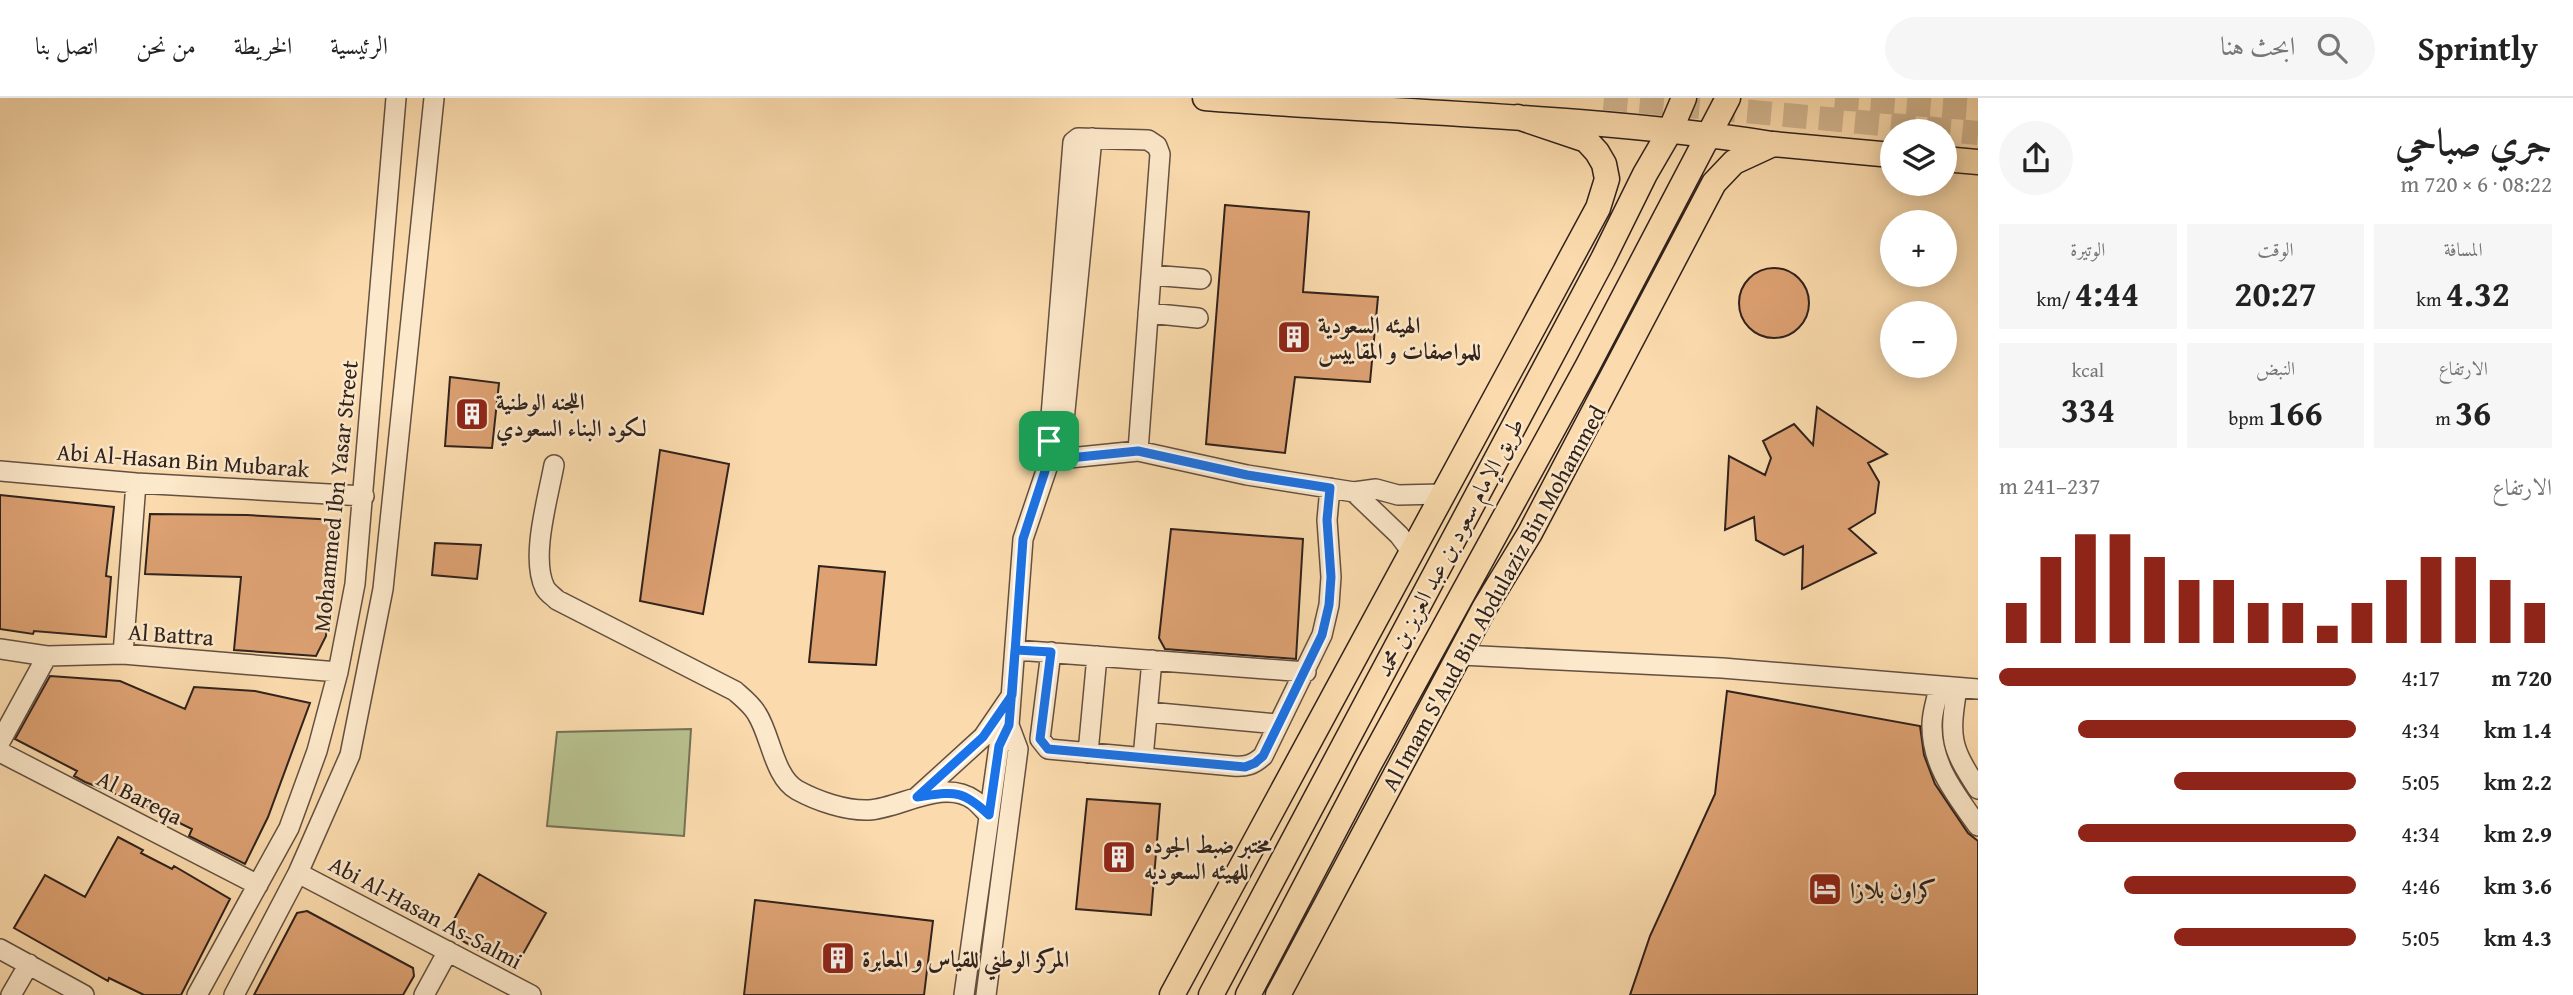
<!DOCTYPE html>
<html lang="ar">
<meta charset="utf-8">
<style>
:root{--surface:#fff;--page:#f6f6f6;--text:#222;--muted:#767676;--line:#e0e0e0;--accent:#8f2418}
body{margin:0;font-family:"Gentium Book Plus",Amiri,serif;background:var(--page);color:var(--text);direction:rtl;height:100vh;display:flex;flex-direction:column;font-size:26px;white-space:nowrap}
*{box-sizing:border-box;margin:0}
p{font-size:23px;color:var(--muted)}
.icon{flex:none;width:38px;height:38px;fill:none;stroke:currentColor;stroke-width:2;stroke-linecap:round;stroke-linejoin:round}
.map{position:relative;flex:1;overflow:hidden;direction:ltr}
.sheet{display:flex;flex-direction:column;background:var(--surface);width:595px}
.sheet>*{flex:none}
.tools{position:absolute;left:1880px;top:21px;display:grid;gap:14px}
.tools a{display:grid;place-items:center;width:77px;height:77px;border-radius:50%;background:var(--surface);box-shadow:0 4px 18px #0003;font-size:35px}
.pin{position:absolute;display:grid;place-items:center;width:60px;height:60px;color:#fff;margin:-30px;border-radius:14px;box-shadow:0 4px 10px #0006}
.round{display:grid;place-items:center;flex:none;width:74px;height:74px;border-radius:37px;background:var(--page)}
.summary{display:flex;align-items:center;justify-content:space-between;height:119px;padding:0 21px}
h1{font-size:38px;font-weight:700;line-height:52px}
.stats{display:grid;grid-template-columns:repeat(3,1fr);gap:10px;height:119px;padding:7px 21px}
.stats div{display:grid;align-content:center;border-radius:0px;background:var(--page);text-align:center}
.stats b{font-size:35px;font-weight:700}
.stats small{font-size:19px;font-weight:400}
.stats p{font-size:19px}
.chart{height:196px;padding:14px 21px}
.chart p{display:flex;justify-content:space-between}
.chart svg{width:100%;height:126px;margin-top:7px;stroke:var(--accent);stroke-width:6}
ul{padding:0 21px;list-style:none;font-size:23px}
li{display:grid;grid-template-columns:112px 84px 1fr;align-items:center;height:52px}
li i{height:18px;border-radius:9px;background:var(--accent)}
header{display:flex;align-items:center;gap:42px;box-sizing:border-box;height:98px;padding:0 35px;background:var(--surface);border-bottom:2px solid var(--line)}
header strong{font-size:33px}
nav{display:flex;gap:38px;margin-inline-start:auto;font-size:24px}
.search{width:490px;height:63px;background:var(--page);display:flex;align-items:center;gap:18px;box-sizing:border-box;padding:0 24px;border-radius:38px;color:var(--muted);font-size:26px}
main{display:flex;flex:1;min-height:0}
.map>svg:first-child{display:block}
.green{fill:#b8c18f;stroke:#747256;stroke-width:2}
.building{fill:#dda172;stroke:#30221d;stroke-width:2}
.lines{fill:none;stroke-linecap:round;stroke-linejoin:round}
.major-tunnel{stroke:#d2b690;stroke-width:24;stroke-dasharray:24 12;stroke-linecap:butt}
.minor-casing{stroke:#635041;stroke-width:22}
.major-casing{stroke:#30221d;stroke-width:27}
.minor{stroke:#fce8ca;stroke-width:19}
.major{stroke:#fbdbad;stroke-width:24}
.route-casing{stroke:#fff;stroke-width:14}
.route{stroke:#1a73e8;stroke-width:9}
.labels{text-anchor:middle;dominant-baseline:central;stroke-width:5;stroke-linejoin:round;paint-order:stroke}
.poi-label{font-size:23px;font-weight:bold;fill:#30221d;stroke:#fce8ca;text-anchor:start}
.street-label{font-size:23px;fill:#30221d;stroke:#fce8ca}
</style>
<header>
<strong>Sprintly</strong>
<div class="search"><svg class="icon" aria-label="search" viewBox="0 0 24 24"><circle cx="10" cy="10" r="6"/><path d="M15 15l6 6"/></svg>ابحث هنا</div>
<nav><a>الرئيسية</a><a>الخريطة</a><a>من نحن</a><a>اتصل بنا</a></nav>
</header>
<main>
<section class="sheet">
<div class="summary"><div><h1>جري صباحي</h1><p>08:22 · 6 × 720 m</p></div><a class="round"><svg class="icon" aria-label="share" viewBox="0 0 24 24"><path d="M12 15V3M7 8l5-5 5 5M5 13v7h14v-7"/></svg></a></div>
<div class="stats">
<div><p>المسافة</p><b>4.32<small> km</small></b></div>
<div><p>الوقت</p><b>20:27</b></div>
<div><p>الوتيرة</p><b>4:44<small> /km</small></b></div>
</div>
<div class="stats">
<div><p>الارتفاع</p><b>36<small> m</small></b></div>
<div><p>النبض</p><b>166<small> bpm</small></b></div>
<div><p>kcal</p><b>334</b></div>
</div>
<div class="chart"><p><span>الارتفاع</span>237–241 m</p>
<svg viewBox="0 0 160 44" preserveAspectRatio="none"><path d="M5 44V30M15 44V14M25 44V6M35 44V6M45 44V14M55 44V22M65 44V22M75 44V30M85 44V30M95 44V38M105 44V30M115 44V22M125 44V14M135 44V14M145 44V22M155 44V30"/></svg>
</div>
<ul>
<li><b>720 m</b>4:17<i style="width:100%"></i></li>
<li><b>1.4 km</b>4:34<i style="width:78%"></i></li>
<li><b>2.2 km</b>5:05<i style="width:51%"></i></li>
<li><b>2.9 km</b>4:34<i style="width:78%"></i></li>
<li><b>3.6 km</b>4:46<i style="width:65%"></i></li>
<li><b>4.3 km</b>5:05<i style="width:51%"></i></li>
</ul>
</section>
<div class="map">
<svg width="1978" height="897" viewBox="0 0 1978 897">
<rect width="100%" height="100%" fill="#fbdbad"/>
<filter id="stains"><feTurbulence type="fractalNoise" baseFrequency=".00286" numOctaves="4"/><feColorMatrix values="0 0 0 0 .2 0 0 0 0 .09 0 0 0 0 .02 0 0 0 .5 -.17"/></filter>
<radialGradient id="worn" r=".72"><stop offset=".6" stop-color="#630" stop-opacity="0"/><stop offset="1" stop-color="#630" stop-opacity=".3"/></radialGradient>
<path class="green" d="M691,631l-7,107 -137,-10 10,-94z"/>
<path class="building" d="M1225,107l84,7 -6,80 75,5 -8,85 -75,-5 -10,76 -79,-9z
M1739 205a35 35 0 1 1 70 0a35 35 0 1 1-70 0Z
M450,279l49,6 -7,65 -47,-2z
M1817,309l70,47 -19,9 11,19 -4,31 -26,16 27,24 -74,36 1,-43 -19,9 -28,-15 -2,-23 -29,13 4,-74 36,19 6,-17 -8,-17 31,-17 19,21z
M660,352l69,14 -26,150 -63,-13z
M0,397l114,12 -8,69 5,1 -5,60 -72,-6 -1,3 -33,-5z
M150,416l97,1 89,5 -10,116 -10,20 -82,-6 7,-73 -96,-3z
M1171,431l132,10 -7,120 -131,-10 -6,-11z
M435,445l46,2 -4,34 -45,-4z
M819,468l66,6 -9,93 -67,-3z
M50,578l70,5 65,28 9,-22 61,4 55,12 -42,114 -23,47 -56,-28 3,-7 -58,-28 -49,-19 -11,-6 3,-5 -62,-32z
M1727,593l193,35 4,29 11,29 33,49 10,8v154h-348l20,-59 65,-142z
M1087,701l73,5 -9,111 -75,-6z
M118,739l25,13 -2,3 31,16 2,-3 56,33 -49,96h-37l-35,-17 -1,3 -94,-53 31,-53 40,22z
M479,776l67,39 -32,57 -67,-38z
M755,802l178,21 -9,74h-180z
M307,813l106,57 1,8 -11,19h-149l43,-82z"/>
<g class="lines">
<path class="major-tunnel" d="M1604,0l374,35
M1835,0l143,11"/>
<g class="minor-casing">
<path id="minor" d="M1151,177l50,4
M1148,215l50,5
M1049,343l24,-299 5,-4 70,2 9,6 3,8 -22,297
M1062,343l30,-303
M1069,360l69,-7 109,24 107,17 22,-3 22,6 44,-1
M554,367c-6,33 -24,93 -9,123 3,5 8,8 12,12l178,91c8,7 17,14 22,23 14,22 17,63 40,76 20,11 49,21 72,20 32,-2 74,-32 105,-10 5,4 10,10 15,15
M0,373l136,12 228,13
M1354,394l45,43 12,16
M0,551l47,7 76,-2 215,18
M1015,552l291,22
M1051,554l-11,87 8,10 185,17c13,1 20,-1 30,-10l59,-121 7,-30 2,-28 -4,-57 3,-32
M123,556l13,-171
M1461,557l261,13 256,21
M1939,589c-2,12 -7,25 -7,37 -1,41 24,71 46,102
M1957,590c-8,50 -7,58 21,101
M1148,614l130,12
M0,644l47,-86
M0,654l258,133
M1088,655l9,-97
M1143,660l9,-98
M917,699l66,-60 28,-41
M298,775l233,122
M0,851l84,46
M11,897l18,-31
M197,897l92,-167 28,-77 21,-79 17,-88 41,-486
M234,897l64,-122 52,-118 33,-166 51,-491
M424,897l24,-44
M964,897l35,-249 10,-21 14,-186 24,-71
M986,897l32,-246 -9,-24"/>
</g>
<g class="major-casing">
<path id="major" d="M1205,0c189,15 380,17 567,46
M1944,61l34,3
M1172,897l426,-787 9,-29 -3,-15 -7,-12 -11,-12 -68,-23
M1211,897l392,-736 42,-85 25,-43 14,-33
M1248,897l122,-232 217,-396 141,-269
M1278,897l207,-388 45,-74 184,-350 20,-21 39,-18 119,11"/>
</g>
<use href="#minor" class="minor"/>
<use href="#major" class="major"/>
</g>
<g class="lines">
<g class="route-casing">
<path id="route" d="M1049,343c-14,6 -11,18 -3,27l-23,71 -11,156 -29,42 -66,60c36,-5 44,-9 72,18l10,-69 10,-21 6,-75 36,2 -11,87 8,10 197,18 10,-4 8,-7 59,-121 7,-30 2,-28 -4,-57 3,-32 -83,-13 -109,-24 -69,7v-10l-7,-7h-13"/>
</g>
<use href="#route" class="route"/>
</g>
<defs>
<g id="building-square" transform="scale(1.75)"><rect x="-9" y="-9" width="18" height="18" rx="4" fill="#8f2418" stroke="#fce8ca"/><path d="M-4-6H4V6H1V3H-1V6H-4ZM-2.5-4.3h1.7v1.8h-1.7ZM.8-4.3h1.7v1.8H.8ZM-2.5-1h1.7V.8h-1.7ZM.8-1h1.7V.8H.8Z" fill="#fff"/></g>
<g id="hotel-square" transform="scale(1.75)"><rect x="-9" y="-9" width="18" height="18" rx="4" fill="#8f2418" stroke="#fce8ca"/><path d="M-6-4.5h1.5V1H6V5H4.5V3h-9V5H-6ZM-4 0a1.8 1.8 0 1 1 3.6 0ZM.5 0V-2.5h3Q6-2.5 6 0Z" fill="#fff"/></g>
</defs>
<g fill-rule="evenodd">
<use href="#building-square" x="1294" y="239"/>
<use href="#building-square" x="472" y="316"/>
<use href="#building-square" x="1119" y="759"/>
<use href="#hotel-square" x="1825" y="791"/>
<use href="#building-square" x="838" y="860"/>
</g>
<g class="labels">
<g class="poi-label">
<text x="1318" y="226">الهيئه السعودية<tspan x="1318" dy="26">للمواصفات و المقاييس</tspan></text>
<text x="496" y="303">اللجنه الوطنية<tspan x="496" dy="26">لكود البناء السعودي</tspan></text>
<text x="1144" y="746">مختبر ضبط الجوده<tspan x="1144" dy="26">للهيئه السعوديه</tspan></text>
<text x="1850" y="791">كراون بلازا</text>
<text x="862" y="860">المركز الوطني للقياس و المعابرة</text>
</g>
<g class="street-label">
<text transform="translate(183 362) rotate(4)">Abi Al-Hasan Bin Mubarak</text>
<text transform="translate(335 398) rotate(-84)">Mohammed Ibn Yasar Street</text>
<text transform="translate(1449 449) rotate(-62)">طريق الإمام سعود بن عبد العزيز بن محمد</text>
<text transform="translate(1493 500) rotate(-61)">Al Imam S'Aud Bin Abdulaziz Bin Mohammed</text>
<text transform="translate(171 536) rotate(4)">Al Battra</text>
<text transform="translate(140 699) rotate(27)">Al Bareqa</text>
<text transform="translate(426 814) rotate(28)">Abi Al-Hasan As-Salmi</text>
</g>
</g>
<rect width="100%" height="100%" filter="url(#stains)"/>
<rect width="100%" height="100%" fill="url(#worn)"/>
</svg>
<div class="tools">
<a><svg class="icon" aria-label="layers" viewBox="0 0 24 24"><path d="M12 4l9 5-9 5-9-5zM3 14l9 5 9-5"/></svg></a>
<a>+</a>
<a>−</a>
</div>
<div class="pin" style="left:1049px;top:343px;background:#1e9e55"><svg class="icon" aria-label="arrive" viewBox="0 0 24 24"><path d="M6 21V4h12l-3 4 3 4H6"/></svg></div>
</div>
</main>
